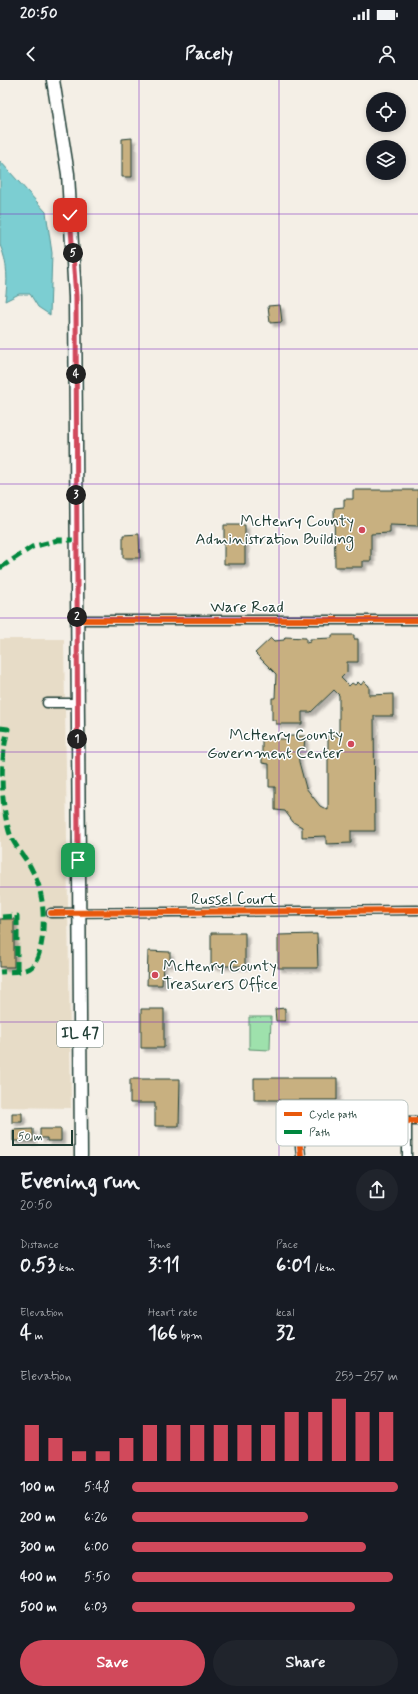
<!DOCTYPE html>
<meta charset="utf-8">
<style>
:root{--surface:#171b24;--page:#20242c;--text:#f1f3f6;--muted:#9ea1a6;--accent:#d1495b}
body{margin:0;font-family:Mynerve,sans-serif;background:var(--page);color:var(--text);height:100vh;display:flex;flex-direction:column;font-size:15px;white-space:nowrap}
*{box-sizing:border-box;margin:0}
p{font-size:13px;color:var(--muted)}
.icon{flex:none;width:22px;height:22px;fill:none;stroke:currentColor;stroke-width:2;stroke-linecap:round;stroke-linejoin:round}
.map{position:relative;height:1076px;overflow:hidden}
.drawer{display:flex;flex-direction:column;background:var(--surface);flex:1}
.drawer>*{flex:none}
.buttons{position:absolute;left:366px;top:12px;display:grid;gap:8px}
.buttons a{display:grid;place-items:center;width:40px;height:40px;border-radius:50%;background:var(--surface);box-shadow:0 2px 6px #0003;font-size:20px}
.scale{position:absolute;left:12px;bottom:10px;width:61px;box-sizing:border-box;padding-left:4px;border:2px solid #1f3d34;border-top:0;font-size:11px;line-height:14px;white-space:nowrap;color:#1f3d34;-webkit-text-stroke:3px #fff;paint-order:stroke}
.pin{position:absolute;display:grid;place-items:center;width:34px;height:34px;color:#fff;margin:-17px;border-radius:8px;box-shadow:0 2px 6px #0006}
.km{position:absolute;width:20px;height:20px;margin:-10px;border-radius:50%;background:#222;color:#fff;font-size:11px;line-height:20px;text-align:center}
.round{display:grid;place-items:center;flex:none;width:42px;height:42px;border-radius:21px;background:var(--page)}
.overview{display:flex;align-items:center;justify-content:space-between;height:68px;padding:0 20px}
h1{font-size:22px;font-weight:700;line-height:30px}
.figures{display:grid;grid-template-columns:repeat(3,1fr);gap:6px;height:68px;padding:4px 20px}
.figures div{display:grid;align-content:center}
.figures b{font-size:20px;font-weight:700}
.figures small{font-size:11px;font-weight:400}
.figures p{font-size:11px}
.chart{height:112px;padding:8px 20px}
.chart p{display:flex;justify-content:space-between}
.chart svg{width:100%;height:72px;margin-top:4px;stroke:var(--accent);stroke-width:6}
.action{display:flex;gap:8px;margin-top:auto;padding:8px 20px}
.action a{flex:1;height:46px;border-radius:24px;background:var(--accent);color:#fff;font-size:16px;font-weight:700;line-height:46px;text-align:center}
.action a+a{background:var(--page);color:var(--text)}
ul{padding:0 20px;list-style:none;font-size:13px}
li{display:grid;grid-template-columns:64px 48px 1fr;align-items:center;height:30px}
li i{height:10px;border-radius:5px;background:var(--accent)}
.status{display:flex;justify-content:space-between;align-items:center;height:28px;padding:0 20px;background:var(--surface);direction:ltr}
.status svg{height:11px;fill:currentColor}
header{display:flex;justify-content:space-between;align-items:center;height:52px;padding:0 20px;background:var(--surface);font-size:18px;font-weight:700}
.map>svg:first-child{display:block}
.built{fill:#e7dcc7}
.green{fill:#9ee1ac;stroke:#5e8f70}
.water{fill:#7cced2;stroke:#579493}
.building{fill:#c8b080;stroke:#1f3d34;filter:url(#shadow)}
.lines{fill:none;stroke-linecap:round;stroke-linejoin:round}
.minor-casing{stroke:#1f3d34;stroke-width:11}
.primary-casing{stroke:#1f3d34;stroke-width:15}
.minor{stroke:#fff;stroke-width:8}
.primary{stroke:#fff;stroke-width:12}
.quiet{stroke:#00873e;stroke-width:5;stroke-dasharray:10 5;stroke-linecap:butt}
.cycleway-casing{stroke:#fff;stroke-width:8}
.cycleway{stroke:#e8590c;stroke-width:6}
.route-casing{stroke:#fff;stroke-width:8}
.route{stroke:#d1495b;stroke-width:5}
.grid{fill:none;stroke:#7b2cbf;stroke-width:1;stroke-opacity:0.55}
.poi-dot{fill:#d1495b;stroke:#fff;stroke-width:1.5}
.labels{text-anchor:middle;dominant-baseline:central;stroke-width:3;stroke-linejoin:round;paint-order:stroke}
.shield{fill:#fff;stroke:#627771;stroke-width:1}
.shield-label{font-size:15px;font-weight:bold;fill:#1f3d34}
.poi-label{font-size:16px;fill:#1f3d34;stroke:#fff;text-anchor:end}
.street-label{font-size:16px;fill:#1f3d34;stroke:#fff}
.key{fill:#fff;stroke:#bcc5c2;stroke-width:1}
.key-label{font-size:11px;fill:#1f3d34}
</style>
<div class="status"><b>20:50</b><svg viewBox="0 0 49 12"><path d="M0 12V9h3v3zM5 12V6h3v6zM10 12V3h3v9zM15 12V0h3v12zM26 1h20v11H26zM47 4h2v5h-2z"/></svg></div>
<header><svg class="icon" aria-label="back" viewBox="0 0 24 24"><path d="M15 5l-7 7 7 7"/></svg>Pacely<svg class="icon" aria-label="person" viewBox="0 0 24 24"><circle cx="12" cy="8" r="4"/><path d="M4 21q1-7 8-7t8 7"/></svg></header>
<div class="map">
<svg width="418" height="1076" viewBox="0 0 418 1076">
<defs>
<filter id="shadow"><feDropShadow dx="3.5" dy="3.5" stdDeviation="1" flood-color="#0004"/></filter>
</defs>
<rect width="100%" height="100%" fill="#f4efe6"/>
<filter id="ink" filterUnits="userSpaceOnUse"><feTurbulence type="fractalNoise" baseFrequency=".025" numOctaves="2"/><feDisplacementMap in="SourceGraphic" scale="8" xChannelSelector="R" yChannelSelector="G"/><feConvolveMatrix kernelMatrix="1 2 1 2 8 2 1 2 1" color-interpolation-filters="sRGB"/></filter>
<g filter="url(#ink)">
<path class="built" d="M0,559h64l7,469 -71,-1z"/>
<path class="green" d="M249,937h22l-1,33 -21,-1z"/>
<path class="water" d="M0,81l46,51 6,41 -2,62 -12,-8 -8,-13h-11l-14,7c3,-19 3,-38 -5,-56z"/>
<path class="building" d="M132,58v39h-10v-38z
M280,225l2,17 -12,1 -2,-17z
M353,410h65v36l-28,-1v8l-19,1v27h-8v6h-28l-1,-59 10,-1v-8h9z
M224,445h21v39h-21z
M139,454l1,24h-17v-23z
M332,555h22v4h4v23h-11v10l-6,6 8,8 3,-3 3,2 3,-3 3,3 3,-4 5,5v9l24,-1v22h-19l1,115h-24v12l-25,1v-8l-24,1v-10l-9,-5 -8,-11 -10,-1v-23h-6v-23l-7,-1v-24h24v-3h19l-1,13 -6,1 1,12 7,26 14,18 8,4v-74h11v-41l-5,-5 -23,22h-9v12h-26v-4h-4v-22h3l1,-24 -21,-21 16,-15 3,3 10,-1 1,-3 21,1v5l4,-1v-3l22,-1z
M0,839h14v48h-14z
M211,853h34v33h-34z
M317,854l1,34h-40v-33z
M148,871l22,1v12h-7l-1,21h-15z
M285,928v13h-9l-1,-12z
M141,929h23v39h-23z
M254,998h83v22h-83z
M130,999h50l-1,47h-24v-23h-25z
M12,1033h10v9h-10z
M33,1049v12h-20v-11z
M40,1049h21v12h-14v-3h-7z"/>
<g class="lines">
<g class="minor-casing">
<path id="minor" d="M77,540h341
M47,623h30
M51,833l367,-3
M407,1041v35
M301,1076c-1,-11 -4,-24 3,-33l10,-3 104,1"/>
</g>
<g class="primary-casing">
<path id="primary" d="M53,0l15,94 7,123 6,859"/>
</g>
<use href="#minor" class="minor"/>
<use href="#primary" class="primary"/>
<path class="quiet" d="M0,488l32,-21 26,-7h18
M0,648l8,1c-8,32 -8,70 1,102 4,14 17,26 23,39 4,8 8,17 9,26 4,16 4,62 -11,72 -9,5 -20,3 -30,4
M2,837l15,-1v55"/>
<g class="cycleway-casing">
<path id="cycleway" d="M77,540h341
M51,833l367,-3
M301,1076c-1,-11 -4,-24 3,-33l10,-3 104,1"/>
</g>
<use href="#cycleway" class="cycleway"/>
</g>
</g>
<g class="lines" filter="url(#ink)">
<g class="route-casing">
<path id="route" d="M70,135l6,82 2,563"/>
</g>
<use href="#route" class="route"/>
</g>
<path class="grid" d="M139,0v1076M279,0v1076M0,134h418M0,269h418M0,404h418M0,538h418M0,672h418M0,807h418M0,942h418"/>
<g class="poi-dot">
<circle cx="362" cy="450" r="4"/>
<circle cx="351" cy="664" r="4"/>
<circle cx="155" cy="895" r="4"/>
</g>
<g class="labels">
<rect class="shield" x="57" y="941" width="46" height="26" rx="3"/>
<g class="shield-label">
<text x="80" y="954">IL 47</text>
</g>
<g class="poi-label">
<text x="354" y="441">McHenry County<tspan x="354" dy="18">Administration Building</tspan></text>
<text x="343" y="655">McHenry County<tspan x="343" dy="18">Government Center</tspan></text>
<text x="163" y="886" text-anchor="start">McHenry County<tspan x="163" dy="18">Treasurers Office</tspan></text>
</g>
<g class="street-label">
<text x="247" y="527">Ware Road</text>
<text x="234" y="819">Russel Court</text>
</g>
</g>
<rect x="276" y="1020" width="132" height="46" rx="6" class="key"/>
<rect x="284" y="1032" width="18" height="4" fill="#e8590c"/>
<rect x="284" y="1050" width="18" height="4" fill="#00873e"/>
<g class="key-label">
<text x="309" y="1038">Cycle path</text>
<text x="309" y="1056">Path</text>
</g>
</svg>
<div class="buttons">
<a><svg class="icon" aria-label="locate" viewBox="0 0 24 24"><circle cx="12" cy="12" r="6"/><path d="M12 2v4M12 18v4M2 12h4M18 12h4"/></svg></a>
<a><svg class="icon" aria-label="layers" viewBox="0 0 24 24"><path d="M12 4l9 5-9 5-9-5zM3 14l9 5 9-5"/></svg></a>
</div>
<div class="scale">50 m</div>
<div class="pin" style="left:78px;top:780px;background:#1e9e55"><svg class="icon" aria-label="arrive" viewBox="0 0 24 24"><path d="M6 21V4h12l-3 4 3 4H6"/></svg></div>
<div class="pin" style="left:70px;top:135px;background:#d93025"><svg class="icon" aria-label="check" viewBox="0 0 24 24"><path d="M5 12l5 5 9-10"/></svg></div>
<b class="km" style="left:77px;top:659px">1</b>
<b class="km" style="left:77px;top:537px">2</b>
<b class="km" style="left:76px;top:415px">3</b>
<b class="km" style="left:76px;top:294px">4</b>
<b class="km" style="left:73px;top:173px">5</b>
</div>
<section class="drawer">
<div class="overview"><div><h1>Evening run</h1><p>20:50</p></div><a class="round"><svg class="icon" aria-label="share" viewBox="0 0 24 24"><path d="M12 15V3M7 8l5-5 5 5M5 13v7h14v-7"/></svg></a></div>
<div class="figures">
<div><p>Distance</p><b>0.53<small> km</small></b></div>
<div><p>Time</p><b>3:11</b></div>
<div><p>Pace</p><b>6:01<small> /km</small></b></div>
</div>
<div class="figures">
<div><p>Elevation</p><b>4<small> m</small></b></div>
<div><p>Heart rate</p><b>166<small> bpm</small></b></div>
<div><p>kcal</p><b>32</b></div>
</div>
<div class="chart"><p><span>Elevation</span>253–257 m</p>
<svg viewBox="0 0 160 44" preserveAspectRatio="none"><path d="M5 44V22M15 44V30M25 44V38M35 44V38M45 44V30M55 44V22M65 44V22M75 44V22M85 44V22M95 44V22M105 44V22M115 44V14M125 44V14M135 44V6M145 44V14M155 44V14"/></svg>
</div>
<ul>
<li><b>100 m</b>5:48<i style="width:100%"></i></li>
<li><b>200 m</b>6:26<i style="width:66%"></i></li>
<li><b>300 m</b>6:00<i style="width:88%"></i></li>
<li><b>400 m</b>5:50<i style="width:98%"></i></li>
<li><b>500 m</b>6:03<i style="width:84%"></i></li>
</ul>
<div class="action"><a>Save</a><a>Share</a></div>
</section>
